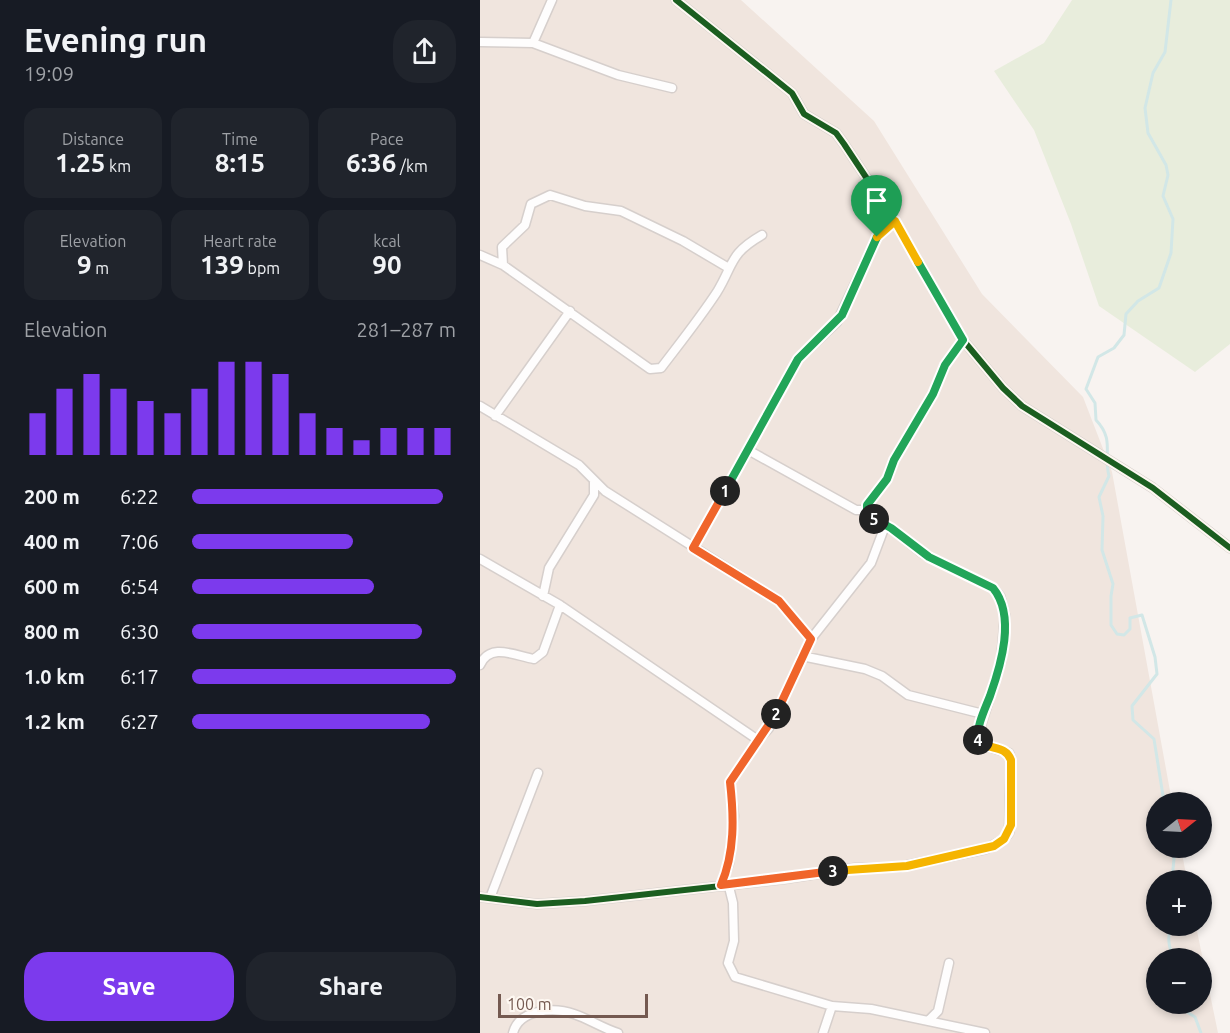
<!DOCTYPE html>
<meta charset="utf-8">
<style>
:root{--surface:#171b24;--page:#20242c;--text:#f1f3f6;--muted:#9ea1a6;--accent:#7c3aed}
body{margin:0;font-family:Ubuntu,sans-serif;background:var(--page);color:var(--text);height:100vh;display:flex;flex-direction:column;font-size:22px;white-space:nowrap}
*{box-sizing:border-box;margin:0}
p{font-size:20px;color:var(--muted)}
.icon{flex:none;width:33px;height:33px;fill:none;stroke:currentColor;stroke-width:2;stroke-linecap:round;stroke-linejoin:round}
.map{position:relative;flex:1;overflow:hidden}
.drawer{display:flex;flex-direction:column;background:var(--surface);width:480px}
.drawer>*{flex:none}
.needle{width:39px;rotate:72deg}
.buttons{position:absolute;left:666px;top:792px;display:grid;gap:12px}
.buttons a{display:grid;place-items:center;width:66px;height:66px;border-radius:50%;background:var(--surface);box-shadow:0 3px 9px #0003;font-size:30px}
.scale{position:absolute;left:18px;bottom:15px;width:150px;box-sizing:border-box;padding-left:6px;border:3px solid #745950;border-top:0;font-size:16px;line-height:21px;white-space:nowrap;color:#745950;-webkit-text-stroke:4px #fef8f2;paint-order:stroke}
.pin{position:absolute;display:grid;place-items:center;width:51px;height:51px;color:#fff;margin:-62px -26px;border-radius:50% 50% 50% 0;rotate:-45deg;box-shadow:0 0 6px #0007}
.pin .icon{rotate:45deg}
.km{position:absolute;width:30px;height:30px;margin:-15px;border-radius:50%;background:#222;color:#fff;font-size:16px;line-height:30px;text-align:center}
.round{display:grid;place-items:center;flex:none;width:63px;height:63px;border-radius:24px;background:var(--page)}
.summary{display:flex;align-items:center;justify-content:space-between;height:102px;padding:0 24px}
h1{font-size:33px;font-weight:700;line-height:45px}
.metrics{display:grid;grid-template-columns:repeat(3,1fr);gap:9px;height:102px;padding:6px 24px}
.metrics div{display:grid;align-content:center;border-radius:15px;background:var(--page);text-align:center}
.metrics b{font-size:26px;font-weight:700}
.metrics small{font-size:16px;font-weight:400}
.metrics p{font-size:16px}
.chart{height:168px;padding:12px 24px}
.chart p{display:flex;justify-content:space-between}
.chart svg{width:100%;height:108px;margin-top:6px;stroke:var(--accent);stroke-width:6}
.primary-button{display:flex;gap:12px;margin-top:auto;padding:12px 24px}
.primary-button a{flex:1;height:69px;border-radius:24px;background:var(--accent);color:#fff;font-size:24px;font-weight:700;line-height:69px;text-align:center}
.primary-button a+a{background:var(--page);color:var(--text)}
ul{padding:0 24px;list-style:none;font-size:20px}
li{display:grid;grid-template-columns:96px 72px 1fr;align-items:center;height:45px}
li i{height:15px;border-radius:8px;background:var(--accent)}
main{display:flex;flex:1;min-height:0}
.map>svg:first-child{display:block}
.residential{fill:#f0e5de;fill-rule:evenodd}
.green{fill:#e8eddc}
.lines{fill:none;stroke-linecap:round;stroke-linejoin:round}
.stream{stroke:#d2e7e7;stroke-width:3}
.street-casing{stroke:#d6cfcc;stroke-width:11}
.street{stroke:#fefdfd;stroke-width:8}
.cycleway-casing{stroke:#fef8f2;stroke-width:10}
.cycleway{stroke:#1b5e20;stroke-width:6}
.split-1-casing{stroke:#fff;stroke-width:12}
.split-2-casing{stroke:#fff;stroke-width:12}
.split-3-casing{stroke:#fff;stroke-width:12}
.split-4-casing{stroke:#fff;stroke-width:12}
.split-5-casing{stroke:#fff;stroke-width:12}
.split-6-casing{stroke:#fff;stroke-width:12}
.split-7-casing{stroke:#fff;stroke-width:12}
.split-1{stroke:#22a559;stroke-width:8}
.split-2{stroke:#f0652b;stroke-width:8}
.split-3{stroke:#f0652b;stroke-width:8}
.split-4{stroke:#f5b400;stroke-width:8}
.split-5{stroke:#22a559;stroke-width:8}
.split-6{stroke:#22a559;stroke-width:8}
.split-7{stroke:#f5b400;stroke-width:8}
</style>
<main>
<section class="drawer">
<div class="summary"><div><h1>Evening run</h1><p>19:09</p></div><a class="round"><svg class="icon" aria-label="share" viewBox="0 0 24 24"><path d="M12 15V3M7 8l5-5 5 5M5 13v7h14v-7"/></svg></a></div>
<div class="metrics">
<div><p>Distance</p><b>1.25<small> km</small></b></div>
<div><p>Time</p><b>8:15</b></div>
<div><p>Pace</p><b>6:36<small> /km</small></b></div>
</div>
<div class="metrics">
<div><p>Elevation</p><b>9<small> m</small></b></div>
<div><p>Heart rate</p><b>139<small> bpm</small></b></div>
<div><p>kcal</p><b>90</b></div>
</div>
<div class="chart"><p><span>Elevation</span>281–287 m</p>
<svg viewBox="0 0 160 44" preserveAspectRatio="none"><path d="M5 44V27M15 44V17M25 44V11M35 44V17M45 44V22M55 44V27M65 44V17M75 44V6M85 44V6M95 44V11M105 44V27M115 44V33M125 44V38M135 44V33M145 44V33M155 44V33"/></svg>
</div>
<ul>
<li><b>200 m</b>6:22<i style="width:95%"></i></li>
<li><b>400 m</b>7:06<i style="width:61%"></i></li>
<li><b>600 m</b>6:54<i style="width:69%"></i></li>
<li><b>800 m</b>6:30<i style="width:87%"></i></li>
<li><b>1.0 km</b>6:17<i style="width:100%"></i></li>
<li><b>1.2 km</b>6:27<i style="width:90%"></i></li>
</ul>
<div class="primary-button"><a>Save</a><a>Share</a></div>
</section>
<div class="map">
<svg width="750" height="1033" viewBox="0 0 750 1033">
<rect width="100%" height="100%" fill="#f8f3f0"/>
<path class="residential" d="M0,0h261l133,121 108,173 101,103 29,75 60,330h-16v46h25l6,32h-31v46h40l22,107h-738zM676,958h46v46h-46z"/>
<path class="green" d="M592,0h158v344l-35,28 -96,-66 -28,-82 -37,-94 -40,-59 50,-28z"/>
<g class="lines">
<path class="stream" d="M684,802l-10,-63 -21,-19 -1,-14 25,-32 -2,-17 -13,-42 -12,3v11l-6,6 -7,-1 -6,-9v-29l2,-12 -11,-34 1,-34 -4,-19 10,-21c-6,-23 6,-36 -13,-56l-1,-17 -9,-14 12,-32 16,-9 10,-13 2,-21 12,-13 21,-13 12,-35 2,-34 -10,-23 5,-21 -2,-10 -18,-32 -3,-25 8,-35 12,-21 6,-52
M692,880l3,-32
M690,926c-2,13 -2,20 4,32
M704,1004l3,8 8,5 6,16"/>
<g class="street-casing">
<path id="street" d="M196,0l116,93 12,21 32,19 8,11 51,77 68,119 40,48 19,18 131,82 77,60
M0,42l53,1 85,32 54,13
M53,43l19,-43
M0,255l23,10 147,104 11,-1c19,-25 39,-50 56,-76 17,-28 12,-38 45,-57
M23,265l-1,-18 23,-22 6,-21 19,-9 35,11 36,5 62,30 44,26
M0,406l99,59 26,26 174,110 32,38
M15,416l75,-105
M268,450l108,60h11
M213,548l105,-189 39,-37 40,-85 18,-16
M0,559l80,46 198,135
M63,596l6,-28 45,-73v-13
M322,656l63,13 17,7 26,19 75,19
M0,665c10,-23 36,-9 54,-6l9,-7 17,-47
M248,883l5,20 1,38 -6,22 7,14 97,29
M241,885l8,-22 5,-47 -4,-34 28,-42 11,-12 42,-89 60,-76 14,-37
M0,897l57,7 48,-3 199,-22 71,-11 44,-1 87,-18 18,-10 5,-6 2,-73 -2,-7 -26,-8 -6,-7 24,-77 4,-46 -5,-19 -7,-8 -71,-35 -31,-25 -21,-12 -3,-11 20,-26 7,-19 39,-66 12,-29 18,-25
M10,898l48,-125
M449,1020l9,-9 11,-48
M33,1033c6,-24 41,-26 61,-19 15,5 28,14 44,19
M343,1033l9,-27 39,3 114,24"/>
</g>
<use href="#street" class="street"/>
<g class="cycleway-casing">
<path id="cycleway" d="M196,0l116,93 12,21 32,19 8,11 51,77 68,119 40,48 19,18 131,82 77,60
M0,897l57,7 48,-3 199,-22 71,-11 44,-1 87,-18 18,-10 5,-6 2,-73 -2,-7 -26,-8 -6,-7 24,-77 4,-46 -5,-19 -7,-8 -71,-35 -31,-25 -21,-12 -3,-11 20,-26 7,-19 39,-66 12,-29 18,-25"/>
</g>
<use href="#cycleway" class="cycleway"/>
</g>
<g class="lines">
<g class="split-1-casing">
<path id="split-1" d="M245,491l73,-132 44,-44 35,-78"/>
</g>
<g class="split-2-casing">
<path id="split-2" d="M245,491l-32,57 86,53 32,38 -35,75"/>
</g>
<g class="split-3-casing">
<path id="split-3" d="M296,714l-46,68c4,35 5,70 -9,103l112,-14"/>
</g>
<g class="split-4-casing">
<path id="split-4" d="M353,871l74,-5 87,-20 10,-7 7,-14v-65c-6,-16 -23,-9 -33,-20"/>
</g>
<g class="split-5-casing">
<path id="split-5" d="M394,519l17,9 38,29 64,31c23,28 8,77 -3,108 -5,13 -14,31 -12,44"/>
</g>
<g class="split-6-casing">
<path id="split-6" d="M394,519l-7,-9v-5l20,-26 7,-19 39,-66 12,-29 18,-25 -45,-78"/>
</g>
<g class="split-7-casing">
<path id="split-7" d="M397,237l18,-16 23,41"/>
</g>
<use href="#split-1" class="split-1"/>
<use href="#split-2" class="split-2"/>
<use href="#split-3" class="split-3"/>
<use href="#split-4" class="split-4"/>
<use href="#split-5" class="split-5"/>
<use href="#split-6" class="split-6"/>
<use href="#split-7" class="split-7"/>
</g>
</svg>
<div class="buttons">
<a><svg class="needle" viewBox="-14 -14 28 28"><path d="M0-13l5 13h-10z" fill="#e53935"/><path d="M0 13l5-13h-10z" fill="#9ea1a6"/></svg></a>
<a>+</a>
<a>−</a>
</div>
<div class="scale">100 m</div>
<div class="pin" style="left:397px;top:237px;background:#1e9e55"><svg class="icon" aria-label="arrive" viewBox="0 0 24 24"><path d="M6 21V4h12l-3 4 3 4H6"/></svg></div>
<b class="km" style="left:245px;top:491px">1</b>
<b class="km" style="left:296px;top:714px">2</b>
<b class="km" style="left:353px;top:871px">3</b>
<b class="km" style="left:498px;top:740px">4</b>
<b class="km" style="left:394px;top:519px">5</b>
</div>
</main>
